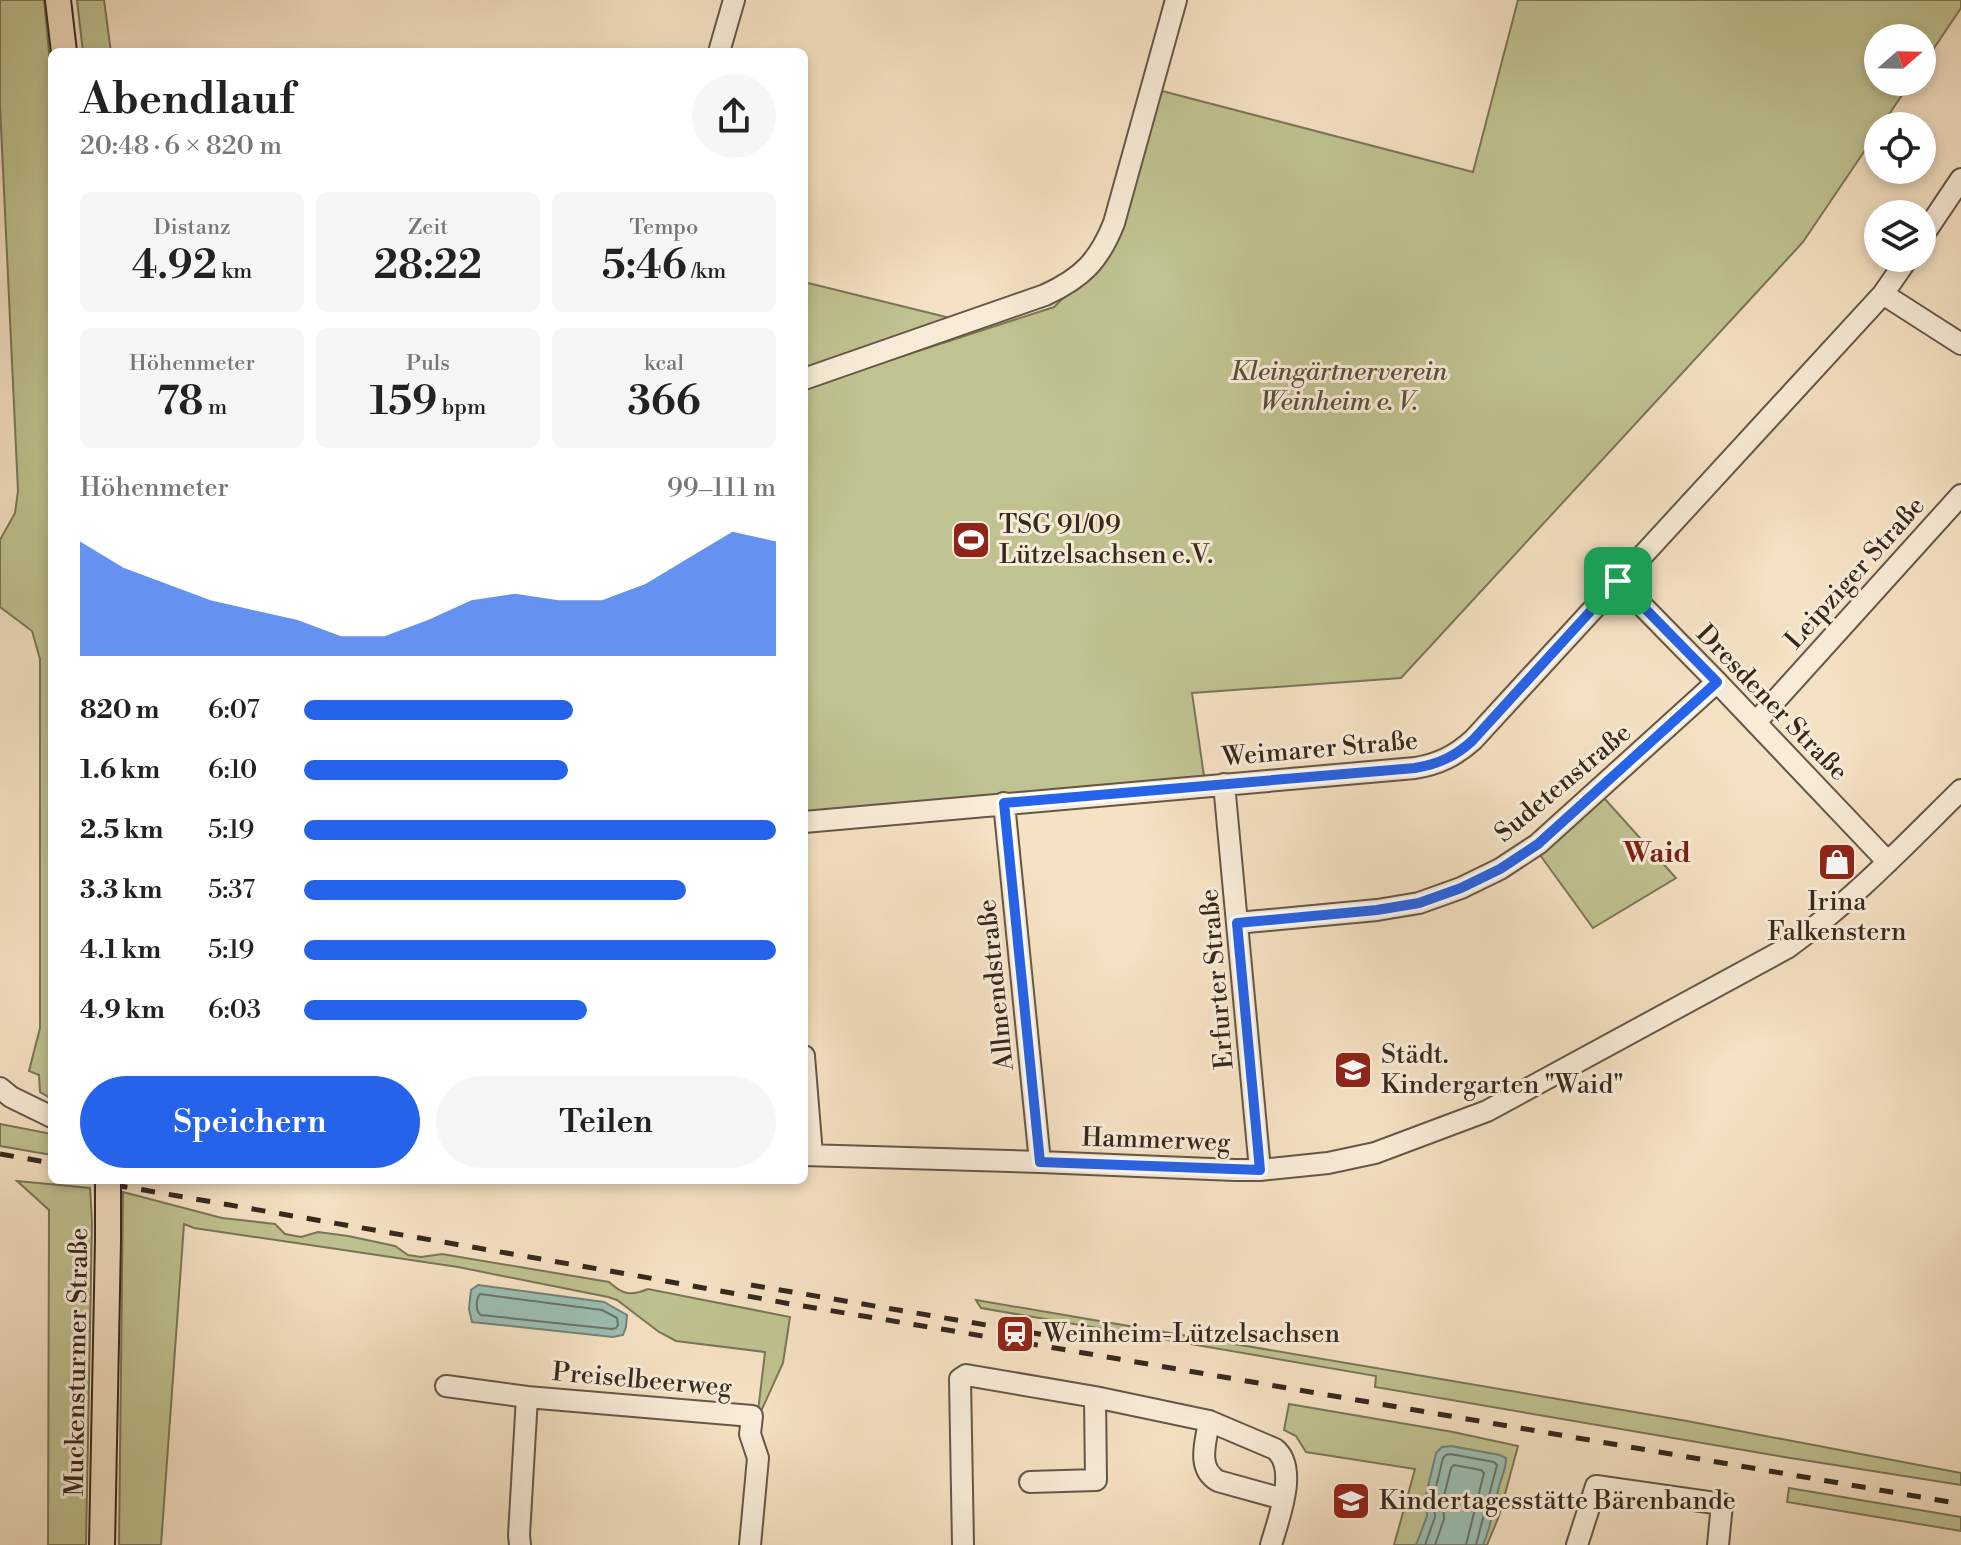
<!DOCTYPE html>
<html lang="de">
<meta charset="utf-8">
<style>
:root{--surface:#fff;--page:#f6f6f6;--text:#222;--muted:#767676;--accent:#2563eb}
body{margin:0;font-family:"Libre Bodoni",serif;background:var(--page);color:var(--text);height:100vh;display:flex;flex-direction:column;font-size:30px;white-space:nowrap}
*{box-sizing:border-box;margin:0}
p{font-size:26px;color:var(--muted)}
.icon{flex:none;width:44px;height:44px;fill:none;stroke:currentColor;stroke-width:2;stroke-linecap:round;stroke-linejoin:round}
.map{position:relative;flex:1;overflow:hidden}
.details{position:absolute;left:48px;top:48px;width:760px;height:1136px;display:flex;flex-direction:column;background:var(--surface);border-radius:12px;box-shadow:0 4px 12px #0003}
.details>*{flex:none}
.needle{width:52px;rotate:70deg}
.controls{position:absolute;left:1864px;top:24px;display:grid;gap:16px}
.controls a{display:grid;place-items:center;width:72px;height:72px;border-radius:50%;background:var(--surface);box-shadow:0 4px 12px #0003;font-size:40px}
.pin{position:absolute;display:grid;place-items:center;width:68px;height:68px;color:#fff;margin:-34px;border-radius:16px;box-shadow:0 4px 12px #0006}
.round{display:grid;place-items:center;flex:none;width:84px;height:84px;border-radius:42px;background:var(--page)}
.summary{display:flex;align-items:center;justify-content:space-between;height:136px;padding:0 32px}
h1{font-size:44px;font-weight:600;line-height:60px}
.metrics{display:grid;grid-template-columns:repeat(3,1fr);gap:12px;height:136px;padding:8px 32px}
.metrics div{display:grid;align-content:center;border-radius:12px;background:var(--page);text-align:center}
.metrics b{font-size:40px;font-weight:600}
.metrics small{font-size:22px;font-weight:400}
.metrics p{font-size:22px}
.chart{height:224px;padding:16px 32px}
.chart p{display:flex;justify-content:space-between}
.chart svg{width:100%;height:144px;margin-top:8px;fill:var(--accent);opacity:.7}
.action{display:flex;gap:16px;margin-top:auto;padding:16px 32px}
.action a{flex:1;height:92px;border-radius:48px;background:var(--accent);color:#fff;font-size:32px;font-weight:600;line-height:92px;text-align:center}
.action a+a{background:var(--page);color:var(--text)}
ul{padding:0 32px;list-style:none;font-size:26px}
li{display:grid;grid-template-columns:128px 96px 1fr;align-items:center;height:60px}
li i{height:20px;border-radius:10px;background:var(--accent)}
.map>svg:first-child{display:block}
.green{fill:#c0c291;stroke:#7a7658;stroke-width:2}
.water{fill:#9cbeb2;stroke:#738277;stroke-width:2}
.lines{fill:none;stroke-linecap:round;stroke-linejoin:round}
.shore{stroke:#687468;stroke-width:2}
.minor-casing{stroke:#655747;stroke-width:24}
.major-casing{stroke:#35291e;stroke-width:28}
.minor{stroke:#f8ecd8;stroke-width:20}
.major{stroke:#f5e1c3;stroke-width:24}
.rail{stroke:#35291e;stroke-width:5;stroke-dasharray:14 14;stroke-linecap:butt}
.major-bridge-casing{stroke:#35291e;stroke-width:28;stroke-linecap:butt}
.major-bridge{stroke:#f5e1c3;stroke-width:24}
.route-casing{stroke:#fff;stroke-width:16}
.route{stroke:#2563eb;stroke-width:10}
.labels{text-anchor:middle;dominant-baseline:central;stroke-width:6;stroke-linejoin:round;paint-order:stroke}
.park-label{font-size:26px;font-style:italic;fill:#584f3b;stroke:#f8ecd8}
.poi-label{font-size:26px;fill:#35291e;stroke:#f8ecd8;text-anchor:start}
.street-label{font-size:26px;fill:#35291e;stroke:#f8ecd8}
.neighbourhood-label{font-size:28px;font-weight:bold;fill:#7a1f14;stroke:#f8ecd8}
</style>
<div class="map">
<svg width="1961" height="1545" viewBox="0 0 1961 1545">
<rect width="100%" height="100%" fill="#f5e1c3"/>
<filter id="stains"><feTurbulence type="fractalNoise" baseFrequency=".0025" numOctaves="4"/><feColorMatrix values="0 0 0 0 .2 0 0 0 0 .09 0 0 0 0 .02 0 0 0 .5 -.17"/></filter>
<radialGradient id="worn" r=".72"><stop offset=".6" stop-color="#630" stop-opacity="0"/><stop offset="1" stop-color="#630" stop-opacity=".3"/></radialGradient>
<path class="green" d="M0,0h44l8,83v1016l-12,-7 -1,-17 -10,-4 11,-43v-369l-8,-28 -32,-24v-67l15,-27 3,-22 -18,-386z
M77,0h27l7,52h-28z
M1518,0h443v8l-39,58v-28h-44v44h33l-30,44h-3v5l-75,111 -402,436 -209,15 12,83 -400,37v-425l250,-81 52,-50 56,-166 311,81z
M804,282l146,36 -146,51z
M1604,798l72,80 -83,50 -53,-73z
M0,1124l52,10v21l-52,-9z
M17,1181l73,7 2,34 -6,323h-38l1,-335z
M123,1192l99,26 53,6 10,10 16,3 17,-5 30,4 47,10 13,9 13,2 21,-3 167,28c14,13 22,14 39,7l142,28 -7,46 -26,57 8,-68 -89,-11 -17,-9 -42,-32 -9,-3 -150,-30 -264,-39 -10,-4 -23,321h-42z
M976,1300l711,121 274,52v12l-177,-28 -409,-70 1,-11 -395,-68z
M1289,1404l164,28 65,14 -19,70 -12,29h-93l21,-76 -109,-17 -10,-16 -12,-6z
M1789,1488l172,29v14l-174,-29z"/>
<path class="water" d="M478,1285l126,17 23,13 -1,12 -3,8 -10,2 -141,-15 -3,-13 2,-19z
M1451,1446l49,9 6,3c0,10 -3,16 -6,25 -6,21 -8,42 -17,62h-67l11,-29 -2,-17 11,-46 6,-6z"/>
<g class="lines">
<path class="shore" d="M480,1294l122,16 15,8 1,7 -2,3 -4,1 -131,-14c-6,-4 -5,-16 -1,-21z
M1425,1545l10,-28 -2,-18 10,-41 3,-3 4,-1 44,8 3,3 -21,80
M1435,1545l9,-26 -1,-19 8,-32 3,-3 27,5 3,3 -18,72"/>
<g class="minor-casing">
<path id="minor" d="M719,52l15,-52
M1922,237l39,-58
M1883,294l78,50
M804,379l241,-84c37,-17 54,-34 69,-72l62,-223
M1618,581l99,101 171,180
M1756,722l205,-227
M1224,784l36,386
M1004,803l36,359
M804,822l611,-54c24,-4 40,-12 58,-28l410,-446 25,-36
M1237,923l140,-13 42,-7 42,-15 39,-19 38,-25 179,-162
M804,1056l8,99
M0,1088l11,9 41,20
M804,1155l236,7 195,8h25l68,-7 47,-10 112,-42 300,-163c63,-45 118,-103 174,-158
M446,1386l81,11
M1209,1421c-3,21 -13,47 9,60l65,18
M1030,1482l66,-2 -1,-83
M520,1545l-1,-10 8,-138 225,19 -2,18 8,24 -8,87
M963,1545l-3,-166 6,-4 129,22 114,24 66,28c24,19 3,71 -4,96
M1577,1545l19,-59 126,18 -4,41"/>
</g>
<g class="major-casing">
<path id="major" d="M58,0l6,52
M102,1545l6,-305"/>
</g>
<use href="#minor" class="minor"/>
<use href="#major" class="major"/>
<path class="rail" d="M0,1154l52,9
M86,1180l547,95 158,29 264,44 906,156
M751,1285l300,51"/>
<g class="major-bridge-casing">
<path id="major-bridge" d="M108,1240v-60"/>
</g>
<use href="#major-bridge" class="major-bridge"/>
</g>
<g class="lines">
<g class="route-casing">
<path id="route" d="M1618,581l99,101 -179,162 -38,25 -39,19 -42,15 -42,7 -140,13 23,247 -220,-8 -36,-359 411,-35c24,-4 41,-12 58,-28z"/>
</g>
<use href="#route" class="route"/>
</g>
<defs>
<g id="stadium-square" transform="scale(2)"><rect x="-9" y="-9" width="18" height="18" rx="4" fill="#8f2418" stroke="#f8ecd8"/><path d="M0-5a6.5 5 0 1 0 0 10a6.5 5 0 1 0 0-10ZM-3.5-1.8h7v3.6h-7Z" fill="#fff"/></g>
<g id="shop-square" transform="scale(2)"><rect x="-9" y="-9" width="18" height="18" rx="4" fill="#8f2418" stroke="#f8ecd8"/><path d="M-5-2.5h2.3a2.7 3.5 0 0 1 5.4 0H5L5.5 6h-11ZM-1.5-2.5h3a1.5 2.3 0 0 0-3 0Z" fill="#fff"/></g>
<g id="school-square" transform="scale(2)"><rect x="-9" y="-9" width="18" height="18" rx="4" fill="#8f2418" stroke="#f8ecd8"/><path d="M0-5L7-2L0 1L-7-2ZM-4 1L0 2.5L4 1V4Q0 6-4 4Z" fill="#fff"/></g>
<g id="station-square" transform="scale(2)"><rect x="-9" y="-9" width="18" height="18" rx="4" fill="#8f2418" stroke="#f8ecd8"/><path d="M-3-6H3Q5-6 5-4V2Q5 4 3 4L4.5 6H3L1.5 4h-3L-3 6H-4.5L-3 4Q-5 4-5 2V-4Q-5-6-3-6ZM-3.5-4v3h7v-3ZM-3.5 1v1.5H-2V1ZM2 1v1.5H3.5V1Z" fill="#fff"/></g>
</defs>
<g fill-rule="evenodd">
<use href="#stadium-square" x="971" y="540"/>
<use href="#shop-square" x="1837" y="862"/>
<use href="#school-square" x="1353" y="1070"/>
<use href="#station-square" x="1015" y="1334"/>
<use href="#school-square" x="1351" y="1501"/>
</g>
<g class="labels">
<g class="park-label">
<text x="1339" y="372">Kleingärtnerverein<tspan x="1339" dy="30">Weinheim e. V.</tspan></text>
</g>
<g class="poi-label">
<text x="999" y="525">TSG 91/09<tspan x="999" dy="30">Lützelsachsen e.V.</tspan></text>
<text x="1837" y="902" text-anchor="middle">Irina<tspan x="1837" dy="30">Falkenstern</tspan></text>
<text x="1381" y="1055">Städt.<tspan x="1381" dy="30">Kindergarten "Waid"</tspan></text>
<text x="1043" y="1334">Weinheim-Lützelsachsen</text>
<text x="1379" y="1501">Kindertagesstätte Bärenbande</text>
</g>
<g class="street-label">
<text transform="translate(1855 573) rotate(-48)">Leipziger Straße</text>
<text transform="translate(1772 703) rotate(46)">Dresdener Straße</text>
<text transform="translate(1320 749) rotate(-5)">Weimarer Straße</text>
<text transform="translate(1563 783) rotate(-40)">Sudetenstraße</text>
<text transform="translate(1217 979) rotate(-95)">Erfurter Straße</text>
<text transform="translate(996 985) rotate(-96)">Allmendstraße</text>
<text transform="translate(1156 1140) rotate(2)">Hammerweg</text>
<text transform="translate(77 1362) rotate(-89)">Muckensturmer Straße</text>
<text transform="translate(642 1380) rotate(5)">Preiselbeerweg</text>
</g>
<g class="neighbourhood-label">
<text x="1657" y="853">Waid</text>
</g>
</g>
<rect width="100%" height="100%" filter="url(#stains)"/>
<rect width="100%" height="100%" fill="url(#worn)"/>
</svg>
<div class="controls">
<a><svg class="needle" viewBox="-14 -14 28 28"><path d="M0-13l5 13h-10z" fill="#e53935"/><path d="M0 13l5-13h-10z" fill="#767676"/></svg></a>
<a><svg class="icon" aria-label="locate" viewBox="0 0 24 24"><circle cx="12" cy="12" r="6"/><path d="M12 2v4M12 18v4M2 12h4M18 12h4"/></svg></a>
<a><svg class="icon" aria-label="layers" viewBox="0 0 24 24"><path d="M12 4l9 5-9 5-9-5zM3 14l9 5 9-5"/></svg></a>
</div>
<div class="pin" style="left:1618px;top:581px;background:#1e9e55"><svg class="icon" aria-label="arrive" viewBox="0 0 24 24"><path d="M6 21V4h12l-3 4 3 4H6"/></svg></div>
<section class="details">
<div class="summary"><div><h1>Abendlauf</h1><p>20:48 · 6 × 820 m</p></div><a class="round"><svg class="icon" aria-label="share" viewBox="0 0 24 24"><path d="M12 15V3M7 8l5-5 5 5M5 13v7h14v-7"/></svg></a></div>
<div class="metrics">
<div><p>Distanz</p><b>4.92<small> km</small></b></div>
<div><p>Zeit</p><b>28:22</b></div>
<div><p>Tempo</p><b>5:46<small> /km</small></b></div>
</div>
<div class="metrics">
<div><p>Höhenmeter</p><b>78<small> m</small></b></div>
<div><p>Puls</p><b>159<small> bpm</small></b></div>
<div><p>kcal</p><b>366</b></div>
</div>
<div class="chart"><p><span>Höhenmeter</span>99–111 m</p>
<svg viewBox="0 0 160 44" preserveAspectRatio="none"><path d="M0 44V9L10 17L20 22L30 27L40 30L50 33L60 38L70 38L80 33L90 27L100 25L110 27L120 27L130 22L140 14L150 6L160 9V44z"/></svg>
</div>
<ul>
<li><b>820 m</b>6:07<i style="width:57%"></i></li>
<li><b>1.6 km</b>6:10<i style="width:56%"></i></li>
<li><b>2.5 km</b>5:19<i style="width:100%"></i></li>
<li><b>3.3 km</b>5:37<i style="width:81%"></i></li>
<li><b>4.1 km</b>5:19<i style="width:100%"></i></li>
<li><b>4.9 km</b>6:03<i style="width:60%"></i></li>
</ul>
<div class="action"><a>Speichern</a><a>Teilen</a></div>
</section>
</div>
